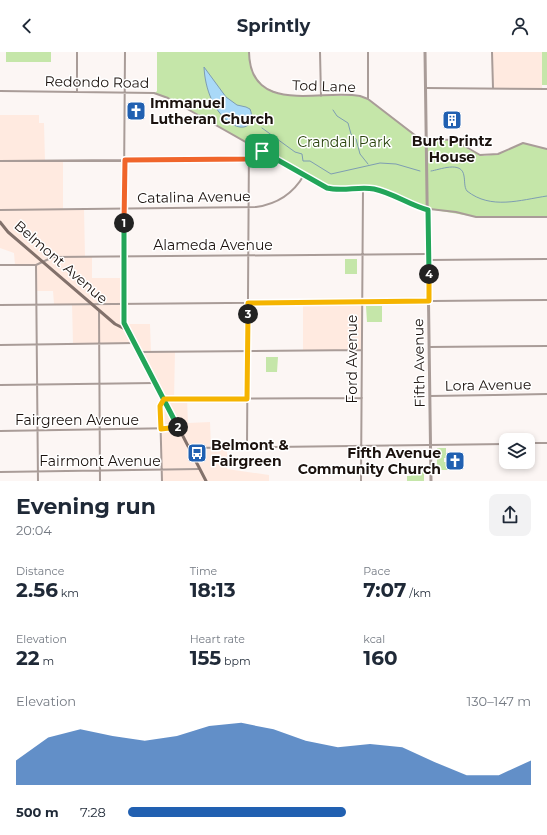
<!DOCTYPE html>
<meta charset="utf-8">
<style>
:root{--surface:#fff;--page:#f2f2f3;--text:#1f2937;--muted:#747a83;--accent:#2160b1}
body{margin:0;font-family:Montserrat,sans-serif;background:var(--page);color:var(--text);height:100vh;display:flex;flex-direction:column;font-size:15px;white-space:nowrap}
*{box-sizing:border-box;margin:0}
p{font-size:13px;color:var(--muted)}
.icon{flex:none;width:22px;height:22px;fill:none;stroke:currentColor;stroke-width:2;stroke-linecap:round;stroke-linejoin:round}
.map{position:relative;height:429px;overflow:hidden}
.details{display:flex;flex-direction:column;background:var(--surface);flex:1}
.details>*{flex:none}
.tools{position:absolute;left:499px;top:381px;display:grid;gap:8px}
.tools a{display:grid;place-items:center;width:36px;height:36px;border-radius:8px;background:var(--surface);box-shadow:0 2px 6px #0003;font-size:20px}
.pin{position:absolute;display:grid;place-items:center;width:34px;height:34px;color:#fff;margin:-17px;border-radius:8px;box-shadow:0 2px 6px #0006}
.km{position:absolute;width:20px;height:20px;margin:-10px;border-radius:50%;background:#222;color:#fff;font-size:11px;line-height:20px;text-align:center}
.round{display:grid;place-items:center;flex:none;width:42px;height:42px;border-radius:8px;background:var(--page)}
.overview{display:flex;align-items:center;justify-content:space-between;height:68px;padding:0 16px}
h1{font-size:22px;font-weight:700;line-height:30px}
.figures{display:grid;grid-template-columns:repeat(3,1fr);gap:6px;height:68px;padding:4px 16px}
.figures div{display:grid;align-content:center}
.figures b{font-size:20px;font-weight:700}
.figures small{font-size:11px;font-weight:400}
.figures p{font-size:11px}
.chart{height:112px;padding:8px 16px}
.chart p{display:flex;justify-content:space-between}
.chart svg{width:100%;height:72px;margin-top:4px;fill:var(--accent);opacity:.7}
ul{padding:0 16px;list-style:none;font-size:13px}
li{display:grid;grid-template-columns:64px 48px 1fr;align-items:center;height:30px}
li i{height:10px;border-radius:5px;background:var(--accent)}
header{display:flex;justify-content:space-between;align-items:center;height:52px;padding:0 16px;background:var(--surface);font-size:18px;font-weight:700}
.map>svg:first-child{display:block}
.built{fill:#ffeae0}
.green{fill:#c5e6a9}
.water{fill:#a9d9f8;stroke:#7e9db2}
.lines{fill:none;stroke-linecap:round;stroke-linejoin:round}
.stream{stroke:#7e9db2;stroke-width:1}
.minor{stroke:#a99c98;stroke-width:2}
.tertiary{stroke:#a99c98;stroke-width:3}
.secondary{stroke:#82716b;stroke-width:3}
.split-1-casing{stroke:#fff;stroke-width:8}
.split-2-casing{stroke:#fff;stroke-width:8}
.split-3-casing{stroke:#fff;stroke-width:8}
.split-4-casing{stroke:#fff;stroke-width:8}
.split-5-casing{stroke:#fff;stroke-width:8}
.split-1{stroke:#f0652b;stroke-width:5}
.split-2{stroke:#22a559;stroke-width:5}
.split-3{stroke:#f5b400;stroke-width:5}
.split-4{stroke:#f5b400;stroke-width:5}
.split-5{stroke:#22a559;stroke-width:5}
.labels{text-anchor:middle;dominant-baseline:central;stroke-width:3;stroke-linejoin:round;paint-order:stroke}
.street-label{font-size:14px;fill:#1b120e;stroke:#fff}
.poi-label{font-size:14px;font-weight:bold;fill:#1b120e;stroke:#fff;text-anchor:start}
.park-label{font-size:14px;fill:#2b440e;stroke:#fff}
</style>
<header><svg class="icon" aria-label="back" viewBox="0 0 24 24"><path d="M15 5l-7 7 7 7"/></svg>Sprintly<svg class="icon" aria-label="person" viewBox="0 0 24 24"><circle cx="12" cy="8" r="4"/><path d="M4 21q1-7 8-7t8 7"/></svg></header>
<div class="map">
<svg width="547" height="429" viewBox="0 0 547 429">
<rect width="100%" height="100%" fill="#fcf6f4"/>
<path class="built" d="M492,0h50v37l-49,-1z
M0,63h39v8h5l1,38h18v48h21l1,47h7v22h32l1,46h25l1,28h24l-1,47h13l1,24 22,-1 1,25h16v22l42,6v6h-107l-2,-75 4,-7 -29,-56 -62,1 -1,-40h-18l-1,-13h-17v-26h-21l-1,-12 -14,-5z
M362,250v48h-59v-47z"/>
<path class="green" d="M6,0h45v10h-45z
M157,0h92l3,20 12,15 19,8 74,1 11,3 52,39 34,2 17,11 13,5 14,-2 25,-11 24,6v68l-65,1 -65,-11 -34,-15 -11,-3 -30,1 -15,-2 -159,-90 -13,-5 2,-2z
M542,0h5v33h-5z
M345,207h12v15h-12z
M366,254h16v16h-15z
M266,305h12l-1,15h-11z
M437,396h9v10h-2v4h3v8h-10z
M410,418h14v11h-17v-5h4z"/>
<path class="water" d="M204,15l22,30 11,8 9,2 4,2c6,15 -5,23 -18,15 -19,-12 -27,-36 -28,-57z"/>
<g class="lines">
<path class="stream" d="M333,58l4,6 11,7 3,11 5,5 4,15 8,10
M251,70h3
M262,76l33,24 7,2 1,7h7l21,13 49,-11 16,1 24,7
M431,119c8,-1 31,-11 33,5 1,5 0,11 3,15 24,19 53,9 80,5"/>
<path class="minor" d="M125,0l-2,265 3,12
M249,0c1,64 72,37 111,44l8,3 48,37 10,3 28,1 26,15 18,-1 25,-11 24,6
M320,0l1,44
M368,0v47
M492,0l1,36
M426,36l121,1
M0,39l154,2 14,5 159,90 15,2 29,-1 50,19 35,4 20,5h71
M77,39v-39
M0,109l249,-2
M0,158l256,-3c22,-3 37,-13 48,-32
M429,208l118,-1
M0,213h36l17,-8 374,-3
M36,213l2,216
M0,253l547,-5
M99,258l1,171
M0,293l135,-2
M429,295l118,-1
M140,300l222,-2
M0,333l155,-2
M430,344l117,-2
M0,379l178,-3
M528,391h19
M247,395l2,-303
M189,396l317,-4
M0,420l199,-3
M162,429l-2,-75 4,-7 198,-1
M361,429l2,-292"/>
<path class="tertiary" d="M425,0l6,429"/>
<path class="secondary" d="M0,170l8,10 107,92 12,6 8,13 71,138"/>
</g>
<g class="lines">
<g class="split-1-casing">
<path id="split-1" d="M124,171l1,-63 124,-1v-16l13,8"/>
</g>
<g class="split-2-casing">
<path id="split-2" d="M124,171v100l54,104"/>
</g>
<g class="split-3-casing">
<path id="split-3" d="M178,375l-17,2 -1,-23 4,-7h83l1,-85"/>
</g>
<g class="split-4-casing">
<path id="split-4" d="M248,262v-11l181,-2v-27"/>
</g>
<g class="split-5-casing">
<path id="split-5" d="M262,99l65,37c16,4 32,-2 47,1 19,4 35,16 54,21l1,64"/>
</g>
<use href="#split-1" class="split-1"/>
<use href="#split-2" class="split-2"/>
<use href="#split-3" class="split-3"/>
<use href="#split-4" class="split-4"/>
<use href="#split-5" class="split-5"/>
</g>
<defs>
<g id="church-square" transform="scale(1)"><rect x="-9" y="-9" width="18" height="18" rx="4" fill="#2160b1" stroke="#fff"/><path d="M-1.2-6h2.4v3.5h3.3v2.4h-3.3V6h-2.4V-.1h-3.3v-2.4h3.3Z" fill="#fff"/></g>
<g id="building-square" transform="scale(1)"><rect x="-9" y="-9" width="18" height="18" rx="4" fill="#2160b1" stroke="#fff"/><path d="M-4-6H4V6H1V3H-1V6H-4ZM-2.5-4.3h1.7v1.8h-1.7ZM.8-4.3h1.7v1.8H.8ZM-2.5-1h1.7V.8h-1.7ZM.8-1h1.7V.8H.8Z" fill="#fff"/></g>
<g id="bus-square" transform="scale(1)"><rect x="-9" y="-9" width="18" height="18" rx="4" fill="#2160b1" stroke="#fff"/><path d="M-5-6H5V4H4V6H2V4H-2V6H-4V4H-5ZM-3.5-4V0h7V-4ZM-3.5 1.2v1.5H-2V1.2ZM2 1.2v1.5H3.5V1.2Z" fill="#fff"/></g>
</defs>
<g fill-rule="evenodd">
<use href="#church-square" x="136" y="59"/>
<use href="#building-square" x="452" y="68"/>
<use href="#bus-square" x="197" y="401"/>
<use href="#church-square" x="455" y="409"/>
</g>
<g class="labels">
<g class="street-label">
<text transform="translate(97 30) rotate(1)">Redondo Road</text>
<text transform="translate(324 34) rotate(2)">Tod Lane</text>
<text transform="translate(194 145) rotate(-1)">Catalina Avenue</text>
<text x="213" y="193">Alameda Avenue</text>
<text transform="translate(61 210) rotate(41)">Belmont Avenue</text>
<text transform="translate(352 307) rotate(-90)">Ford Avenue</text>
<text transform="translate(419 311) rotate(-91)">Fifth Avenue</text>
<text transform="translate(488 333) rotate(-1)">Lora Avenue</text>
<text x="77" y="368">Fairgreen Avenue</text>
<text x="100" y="409">Fairmont Avenue</text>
</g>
<g class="poi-label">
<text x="150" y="51">Immanuel<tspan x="150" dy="16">Lutheran Church</tspan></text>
<text x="452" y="89" text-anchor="middle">Burt Printz<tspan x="452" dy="16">House</tspan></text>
<text x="211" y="393">Belmont &amp;<tspan x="211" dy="16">Fairgreen</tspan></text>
<text x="441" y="401" text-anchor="end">Fifth Avenue<tspan x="441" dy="16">Community Church</tspan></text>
</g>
<g class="park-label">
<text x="344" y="90">Crandall Park</text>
</g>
</g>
</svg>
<div class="tools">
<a><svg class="icon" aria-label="layers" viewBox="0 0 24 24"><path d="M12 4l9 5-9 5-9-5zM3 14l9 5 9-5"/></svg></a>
</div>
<div class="pin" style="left:262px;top:99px;background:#1e9e55"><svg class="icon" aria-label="arrive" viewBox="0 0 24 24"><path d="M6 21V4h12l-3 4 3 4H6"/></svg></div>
<b class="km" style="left:124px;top:171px">1</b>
<b class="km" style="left:178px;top:375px">2</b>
<b class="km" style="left:248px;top:262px">3</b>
<b class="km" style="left:429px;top:222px">4</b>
</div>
<section class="details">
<div class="overview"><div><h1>Evening run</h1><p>20:04</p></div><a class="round"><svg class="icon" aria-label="share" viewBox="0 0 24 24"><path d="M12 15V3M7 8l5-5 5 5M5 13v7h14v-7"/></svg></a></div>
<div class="figures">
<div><p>Distance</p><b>2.56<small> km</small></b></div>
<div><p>Time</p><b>18:13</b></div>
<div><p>Pace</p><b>7:07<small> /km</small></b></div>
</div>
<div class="figures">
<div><p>Elevation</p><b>22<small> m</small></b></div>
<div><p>Heart rate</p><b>155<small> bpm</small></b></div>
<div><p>kcal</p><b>160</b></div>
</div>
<div class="chart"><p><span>Elevation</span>130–147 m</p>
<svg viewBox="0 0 160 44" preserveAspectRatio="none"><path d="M0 44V29L10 15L20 10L30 14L40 17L50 14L60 8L70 6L80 10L90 17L100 21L110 19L120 21L130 30L140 38L150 38L160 29V44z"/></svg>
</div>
<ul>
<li><b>500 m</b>7:28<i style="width:54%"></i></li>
</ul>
</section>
